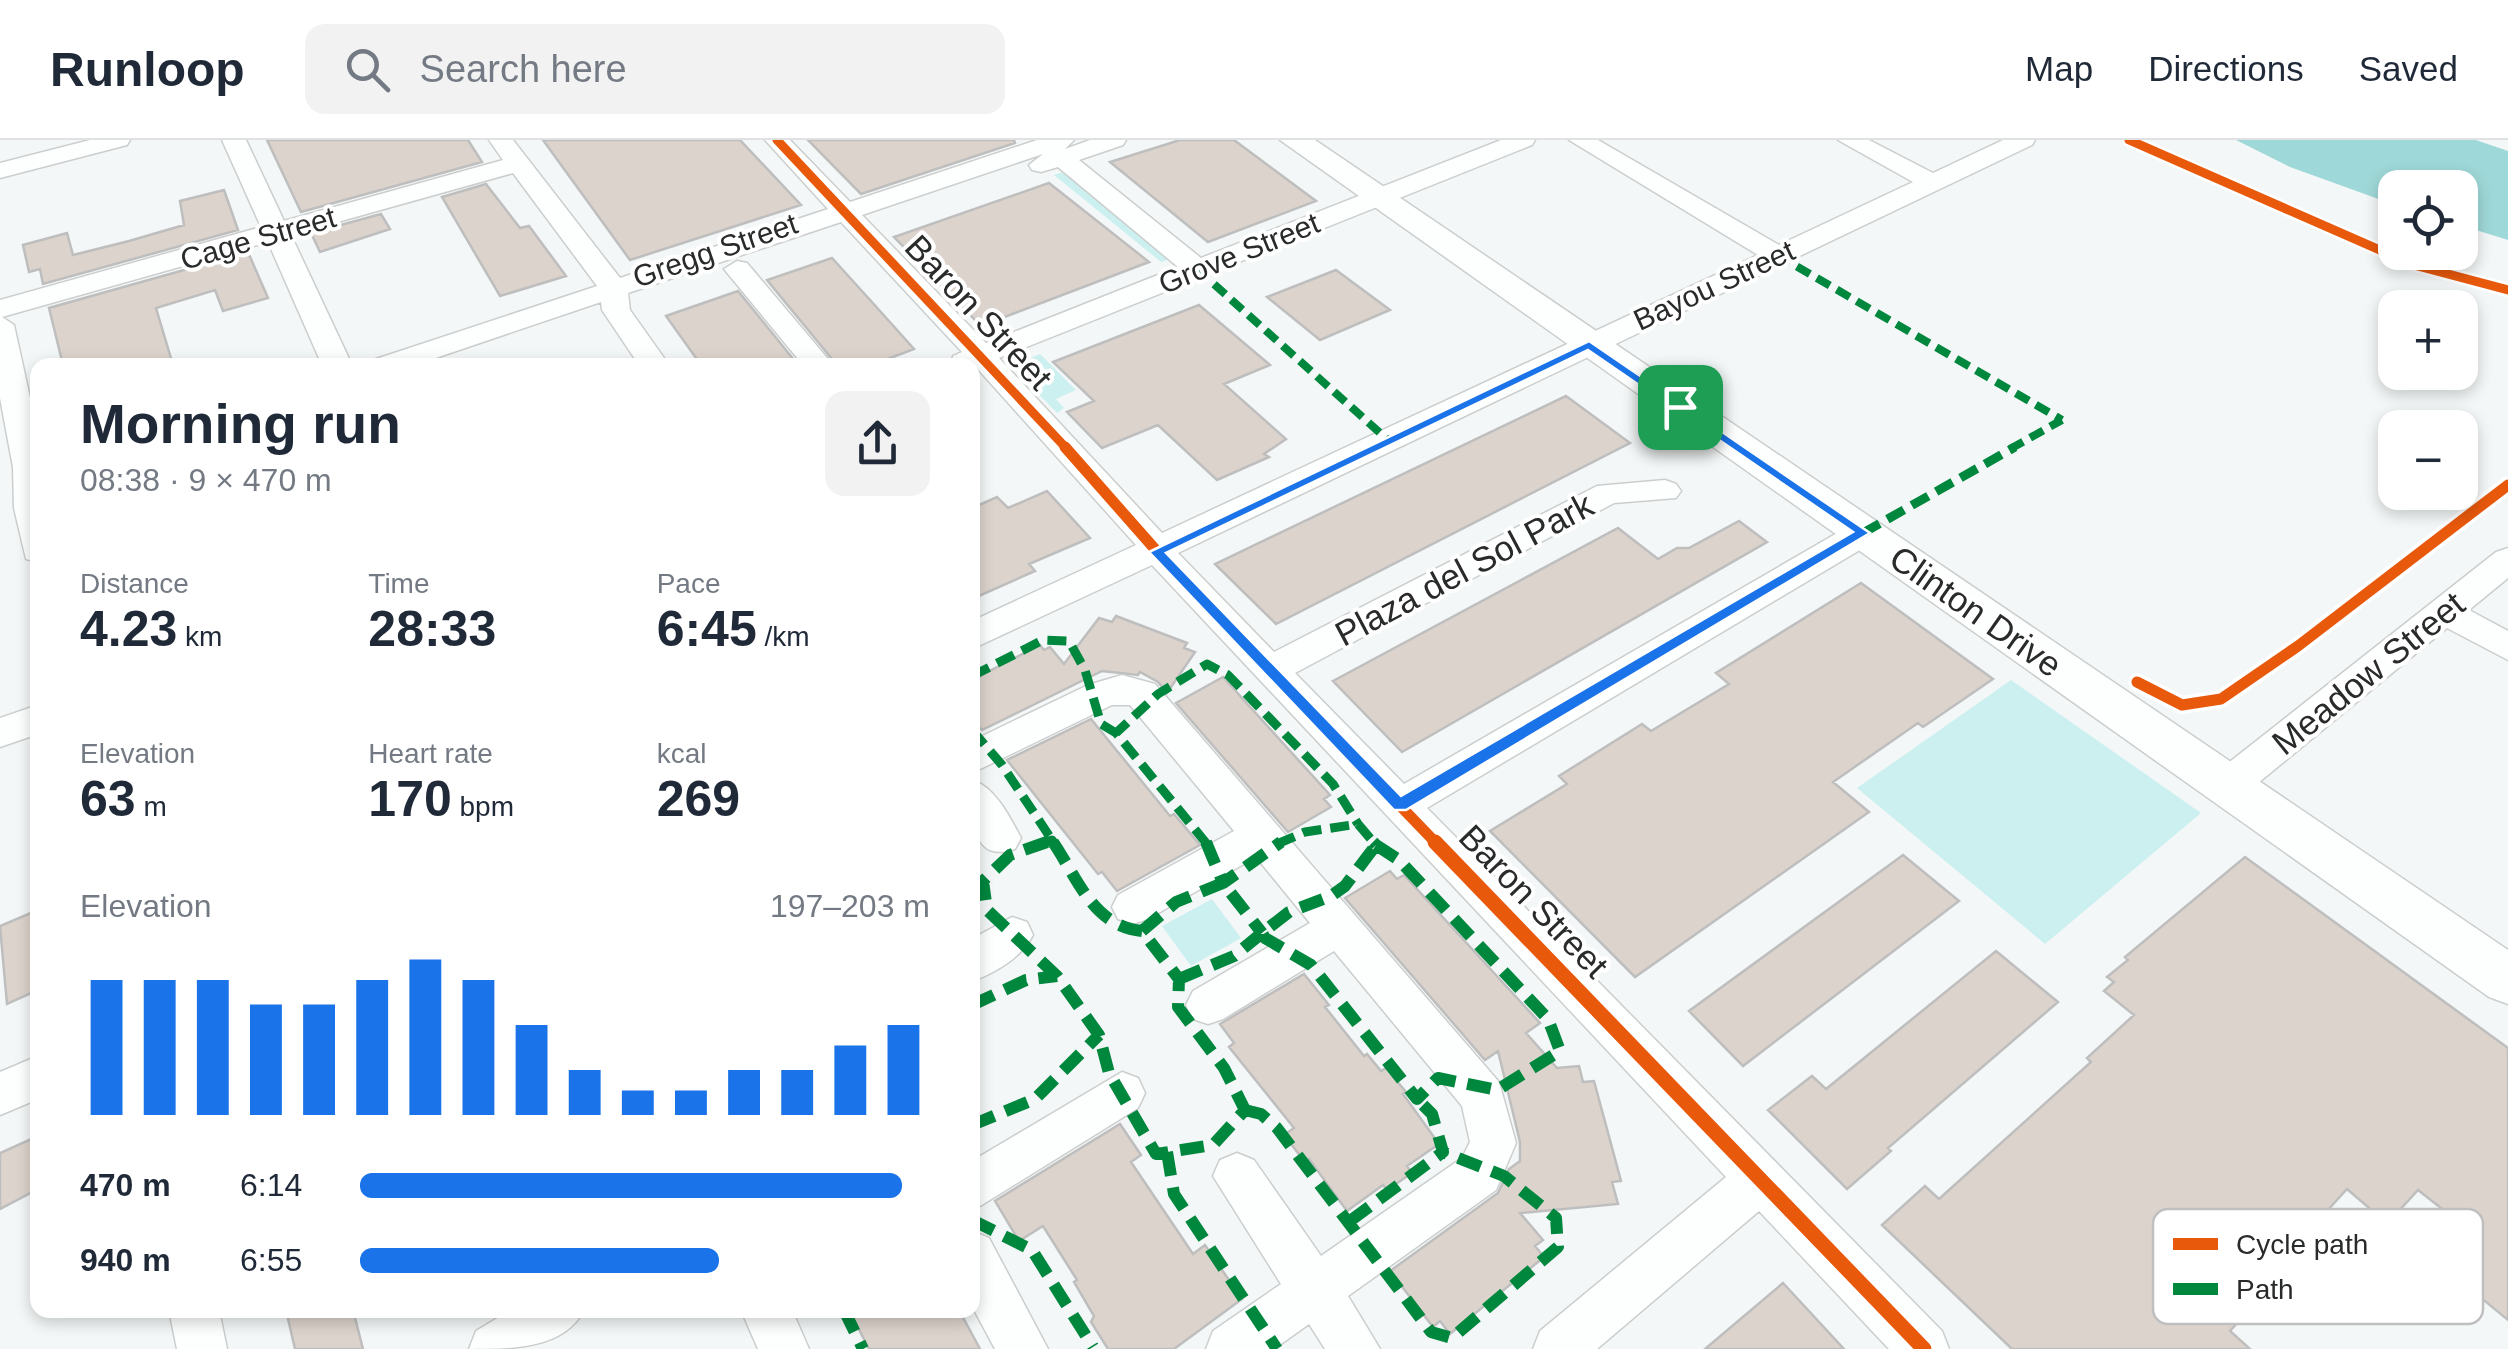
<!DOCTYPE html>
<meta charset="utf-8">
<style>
:root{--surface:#fff;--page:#f2f2f3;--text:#1f2937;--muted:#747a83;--line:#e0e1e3;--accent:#1a73e8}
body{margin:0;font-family:Helvetica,sans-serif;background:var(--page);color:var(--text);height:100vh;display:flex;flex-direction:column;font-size:38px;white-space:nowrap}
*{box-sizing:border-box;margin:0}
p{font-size:32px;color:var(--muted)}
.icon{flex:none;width:55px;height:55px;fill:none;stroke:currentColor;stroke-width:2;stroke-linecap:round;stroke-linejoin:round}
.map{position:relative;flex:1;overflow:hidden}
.side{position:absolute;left:30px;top:218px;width:950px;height:960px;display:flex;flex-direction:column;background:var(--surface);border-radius:20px;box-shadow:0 5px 15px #0003}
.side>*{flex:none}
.tools{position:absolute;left:2378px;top:30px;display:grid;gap:20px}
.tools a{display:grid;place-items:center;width:100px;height:100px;border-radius:20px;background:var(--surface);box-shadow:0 5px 15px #0003;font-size:50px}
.pin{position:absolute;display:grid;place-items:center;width:85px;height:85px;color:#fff;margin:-42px;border-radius:20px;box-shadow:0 5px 15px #0006}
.round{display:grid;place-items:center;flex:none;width:105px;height:105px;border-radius:20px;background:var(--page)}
.overview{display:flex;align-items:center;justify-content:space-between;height:170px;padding:0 50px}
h1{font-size:55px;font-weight:700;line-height:75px}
.stats{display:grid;grid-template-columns:repeat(3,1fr);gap:15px;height:170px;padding:10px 50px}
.stats div{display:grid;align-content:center}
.stats b{font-size:50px;font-weight:700}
.stats small{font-size:28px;font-weight:400}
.stats p{font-size:28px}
.chart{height:280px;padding:20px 50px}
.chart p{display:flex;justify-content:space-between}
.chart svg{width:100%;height:180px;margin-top:10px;stroke:var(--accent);stroke-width:6}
ul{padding:0 50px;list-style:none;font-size:32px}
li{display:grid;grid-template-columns:160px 120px 1fr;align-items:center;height:75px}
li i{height:25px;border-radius:12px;background:var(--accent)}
header{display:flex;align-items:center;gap:60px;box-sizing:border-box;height:140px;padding:0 50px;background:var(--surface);border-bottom:2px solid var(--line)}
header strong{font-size:48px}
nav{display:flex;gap:55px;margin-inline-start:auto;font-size:35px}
.search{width:700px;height:90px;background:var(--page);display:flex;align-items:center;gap:25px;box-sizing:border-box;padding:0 35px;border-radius:20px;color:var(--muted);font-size:38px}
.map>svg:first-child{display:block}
.green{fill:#ccf0f0}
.water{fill:#9fd8d8}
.building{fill:#dcd3cc;stroke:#bebebe;stroke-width:2.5}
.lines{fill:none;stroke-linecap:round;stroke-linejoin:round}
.minor-casing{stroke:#cccece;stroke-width:3}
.major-casing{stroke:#cccece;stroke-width:3}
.minor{fill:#fdfefe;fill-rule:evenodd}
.major{fill:#fdfefe;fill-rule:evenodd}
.quiet-far2{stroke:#00873e;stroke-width:8;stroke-dasharray:15 8;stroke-linecap:butt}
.quiet-far1{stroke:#00873e;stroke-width:9;stroke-dasharray:19 9;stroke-linecap:butt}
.quiet{stroke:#00873e;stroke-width:12;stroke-dasharray:24 12;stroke-linecap:butt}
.cycleway-far2-casing{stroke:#fff;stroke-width:14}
.cycleway-far1-casing{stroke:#fff;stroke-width:18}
.cycleway-casing{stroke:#fff;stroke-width:21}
.cycleway-far2{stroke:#e8590c;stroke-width:9}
.cycleway-far1{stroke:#e8590c;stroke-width:11}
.cycleway{stroke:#e8590c;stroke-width:15}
.route{fill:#1a73e8;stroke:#fff;stroke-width:2.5;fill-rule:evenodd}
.labels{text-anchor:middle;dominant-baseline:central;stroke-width:8;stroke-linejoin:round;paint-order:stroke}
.far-street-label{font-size:30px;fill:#292b2b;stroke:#fff}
.street-label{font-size:35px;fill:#292b2b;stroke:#fff}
.key{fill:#fff;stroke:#bfbfbf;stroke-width:2.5}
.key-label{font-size:28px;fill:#292b2b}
</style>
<header>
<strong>Runloop</strong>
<div class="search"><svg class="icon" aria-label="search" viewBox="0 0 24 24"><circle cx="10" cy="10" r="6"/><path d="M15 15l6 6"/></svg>Search here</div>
<nav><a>Map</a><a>Directions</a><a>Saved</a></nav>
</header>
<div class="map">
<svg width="2508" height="1209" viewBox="0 0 2508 1209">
<rect width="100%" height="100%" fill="#f4f7f7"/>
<path class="green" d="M1068,30l108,87 -15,5 -107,-87z
M1040,214l36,36 -20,9 8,9 -7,5 -46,-47z
M2011,540l190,133 -156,131 -188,-156z
M1212,759l29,39 -50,28 -29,-40z"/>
<path class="water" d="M2236,0h240l32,11v89l-48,-15v-37h-65v17l-105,-38z"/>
<path class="building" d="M267,0h201l14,22 -181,50z
M543,0h197l61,65 -171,55z
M808,0h206l1,3 -154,51z
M1180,0h54l82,61 -108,41 -98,-80z
M1049,43l100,79 -168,64 -87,-89z
M486,44l34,44 9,-2 37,50 -66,20 -58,-99z
M224,50l14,40 -195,54 -3,-15 -11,3 -6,-27 44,-12 6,22 56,-14 55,-16 -4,-24z
M381,74l9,15 -70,23 -9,-19z
M248,112l20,46 -45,13 -8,-21 -59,18 17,57h-110l-14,-57z
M832,118l39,43 43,48 -42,16h-35l-70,-85z
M1336,130l54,40 -70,30 -53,-43z
M738,151l60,74h-97l-35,-49z
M1199,165l71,60 -46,19 62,55 -22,15 5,3 -52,23 -59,-55 -56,23 -35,-36 27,-11 -41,-39z
M1566,256l64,47 -354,181 -61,-60z
M1047,351l43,47 -61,26 6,7 -63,28v-91l25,-11 11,11z
M1739,381l28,21 -365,210 -69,-71 285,-153 40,31 19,-11h12z
M1861,443l132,96 -70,48 -5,-4 -85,59 36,30 -234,165 -145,-146 77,-47 -8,-8 83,-52 9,7 78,-47 -13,-11z
M1116,476l71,27 -3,5 11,4 -28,41 -9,-11 -18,-10 -2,3 -36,-4 -120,59 -10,-12v-38l68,-35 4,5 6,-3 14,17 35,-46 13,4z
M1223,537l107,118 -6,4 7,8 -43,25 -112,-129z
M1091,579l79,97 4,-2 26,31 -83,46 -15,-19 -4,2 -91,-114z
M1903,715l56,46 -216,165 -54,-55z
M2245,717l263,191v272l-79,-65 29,-33 -3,-3 -37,-29 -22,24 -6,-4 -8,9 -35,-30 -71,78 7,6 -53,58 20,18h-238l-130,-124 43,-39 14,13 152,-137 -4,-4 47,-43 -30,-24 10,-9 -7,-5 21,-17 -3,-3z
M1390,731l7,8 7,-4 136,148 -14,10 31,35 22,-2 4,16 11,-1 27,100 -9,1 6,22 -98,9 23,27 -8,6 9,11 -94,77 -10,-13 -7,6 -43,-56 108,-78 11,-24 11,-8v-19l-22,-91 -13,9 -140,-162z
M38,770v80l-31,14 -7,-78z
M1996,811l62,51 -170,146 3,3 -44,38 -79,-79 44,-34 14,13z
M1304,834l25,31 -4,2 39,49 3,-2 14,17 5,-3 20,24 -3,2 36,50 -32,22 5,7 -25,17 -4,-5 -36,26 -38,-52 -4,3 -21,-27 10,-7 -65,-81 5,-4 -14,-19z
M1120,984l21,31 -10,7 62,92 12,-9 37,54 -68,50h-66l-17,-27 3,-6 -20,-34 3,-2 -34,-54 -24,15 -24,-40z
M38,996v53l-38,20v-56z
M1783,1143l61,66h-139z
M286,1170h67l10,39h-68z
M849,1170h110l21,39h-111z"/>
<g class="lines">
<g class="minor-casing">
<path id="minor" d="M90,0h40l-3,5 -127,33v-15z
M222,0h24l38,81 219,-61 -14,-20h24l107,138 208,-69 -63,-69h25l60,62 187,-62h37l-9,9 25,-9h36l-3,5 -44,15 122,98 300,-118h34l-3,5 -533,213 163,175 596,-278 -189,-115h29l181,105 134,-63 -75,-42h31l64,33 70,-33h32l-3,5 -854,408 96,99 323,-166 68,-6 11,4 5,7 -5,7 -62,5 -319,170 109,111 447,-259 12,-3 12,3 4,8 -4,8 -448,267 515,523 7,18h-60l-130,-138 -162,138h-64l7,-18 186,-154 -574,-612 -180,84v-28l164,-76 -160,-178 -25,-2 2,-9 9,-4 -121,-130 -213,71 2,17 39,55h-30l-37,-55 -1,-8 -186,63h-44l5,-6 221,-73 -84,-113 -222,62 61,130h-30l-54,-123 -266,75 12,8 24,109v128l-12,-3 -12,-51 -1,-41 -13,-69v-98l261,-73zM1043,14l-14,11 3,5 9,2 17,-5 120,100 -192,76 -124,-128z
M737,121l10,2 86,102h-30l-79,-96z
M2508,408v30l-39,32 39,21v29l-61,-32 -206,169 -14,4 -14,-4 -5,-11 5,-11 283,-223z
M1122,535l33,9 344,398 17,61 -20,47 -148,106 32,53h-55l-16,-25 -35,25h-68l7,-18 68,-47 -68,-108 7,-16 17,-7 17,7 67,96 141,-98 8,-16 -8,-36 -128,-155 -111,68 -15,5 -15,-5 -7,-14 7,-14 117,-68 -54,-66 -108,62 -15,5 -15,-5 -6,-12 6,-12 116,-64 -104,-126h-18l-140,68v-32l116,-56z
M38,565v29l-38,13v-29z
M972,640c23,7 38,37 49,58l-6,11c-47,16 -43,-39 -43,-69z
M1012,777l15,5 6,13c-11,22 -38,38 -61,46v-42z
M38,916v43l-38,16v-43z
M1122,932l16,6 7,15 -7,15 -166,103v-50z
M972,1091l17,7 59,111h-53l-23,-43z
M169,1170h50l8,39h-50z
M511,1170h73c-20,39 -72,39 -115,39l7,-18z
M741,1170h51l17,39h-51z"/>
</g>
<g class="major-casing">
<path id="major" d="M1280,0h35l1193,810v54l-19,-7z"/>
</g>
<use href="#minor" class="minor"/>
<use href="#major" class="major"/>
<path class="quiet-far2" d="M1777,115l285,165
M1197,129l191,171
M2010,309l52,-29"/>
<path class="quiet-far1" d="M1863,393l152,-86
M972,536l71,-36 26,1 16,29 16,54 15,9
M972,590l30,35 50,75
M1358,684l17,20
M1040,704l12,-4 3,4
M1207,704l-91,-111 42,-39 49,-30 21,11 105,109 25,40
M1277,704l28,-12 53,-8"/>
<path class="quiet" d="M1047,702l-37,13 -27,26 4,29 70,66 42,59 10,38 47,81 57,-9 32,-35
M1053,702c25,37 40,84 89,89l37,48 -1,28 46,61 21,42
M1206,702l17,41 58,-41
M1373,702l3,3
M1376,705l23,15 149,159 12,32 -63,39 -59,-12 -21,21 -106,-134 -46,-27 -3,-5 27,-21 42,-16 14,-10z
M1142,791l34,-29 47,-19 39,50
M1179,839l55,-23 28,-23
M972,865l54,-25 31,-4
M1245,970l16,4 16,14 154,204 21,6 106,-91 -2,-29 -52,-42 -61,-24
M972,985l63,-26 64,-64
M1167,1012l7,42 103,155
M972,1080l60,30 61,97
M1350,1081l93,-69 -11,-38 -15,-15
M844,1170l19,39"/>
<g class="cycleway-far2-casing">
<path id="cycleway-far2" d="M777,0l290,309
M2129,0l285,125 94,25"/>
</g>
<g class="cycleway-far1-casing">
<path id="cycleway-far1" d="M1065,307l111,126 261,271
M2137,542l45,23 39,-6 77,-53 210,-161"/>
</g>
<g class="cycleway-casing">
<path id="cycleway" d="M1435,702l489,507"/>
</g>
<use href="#cycleway-far2" class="cycleway-far2"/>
<use href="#cycleway-far1" class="cycleway-far1"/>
<use href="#cycleway" class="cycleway"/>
</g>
<path class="route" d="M1589,201l281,192 -464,277h-12l-245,-258zM1588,210l265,182 -452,264 -235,-243z"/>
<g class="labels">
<g class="far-street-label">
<text transform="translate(258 98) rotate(-16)">Cage Street</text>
<text transform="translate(715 110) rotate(-19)">Gregg Street</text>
<text transform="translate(1239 113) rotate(-22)">Grove Street</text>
<text transform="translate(1714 145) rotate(-25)">Bayou Street</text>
</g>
<g class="street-label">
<text transform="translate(979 172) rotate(47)">Baron Street</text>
<text transform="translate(1464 429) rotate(-28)">Plaza del Sol Park</text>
<text transform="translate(1976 471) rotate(35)">Clinton Drive</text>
<text transform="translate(2368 533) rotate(-39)">Meadow Street</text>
<text transform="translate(1534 761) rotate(46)">Baron Street</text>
</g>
</g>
<rect x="2153" y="1069" width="330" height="115" rx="15" class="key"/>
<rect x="2173" y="1098" width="45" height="12" fill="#e8590c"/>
<rect x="2173" y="1143" width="45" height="12" fill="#00873e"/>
<g class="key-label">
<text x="2236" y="1114">Cycle path</text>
<text x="2236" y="1159">Path</text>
</g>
</svg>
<div class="tools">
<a><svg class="icon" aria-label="locate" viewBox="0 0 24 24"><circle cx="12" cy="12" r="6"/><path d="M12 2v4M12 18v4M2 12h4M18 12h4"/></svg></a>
<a>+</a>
<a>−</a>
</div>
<div class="pin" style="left:1680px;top:267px;background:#1e9e55"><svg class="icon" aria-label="arrive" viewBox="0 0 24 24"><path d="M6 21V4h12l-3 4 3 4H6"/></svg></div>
<section class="side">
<div class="overview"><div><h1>Morning run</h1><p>08:38 · 9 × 470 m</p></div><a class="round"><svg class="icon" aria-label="share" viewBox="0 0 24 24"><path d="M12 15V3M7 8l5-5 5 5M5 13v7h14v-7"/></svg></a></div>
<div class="stats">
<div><p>Distance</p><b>4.23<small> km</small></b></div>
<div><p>Time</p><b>28:33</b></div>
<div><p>Pace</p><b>6:45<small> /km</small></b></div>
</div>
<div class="stats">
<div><p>Elevation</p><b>63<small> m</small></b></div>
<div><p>Heart rate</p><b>170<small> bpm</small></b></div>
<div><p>kcal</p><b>269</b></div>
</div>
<div class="chart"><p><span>Elevation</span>197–203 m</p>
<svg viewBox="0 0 160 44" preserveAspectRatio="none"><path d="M5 44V11M15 44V11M25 44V11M35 44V17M45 44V17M55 44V11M65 44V6M75 44V11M85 44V22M95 44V33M105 44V38M115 44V38M125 44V33M135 44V33M145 44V27M155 44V22"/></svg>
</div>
<ul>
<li><b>470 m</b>6:14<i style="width:95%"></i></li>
<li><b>940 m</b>6:55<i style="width:63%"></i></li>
</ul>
</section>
</div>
